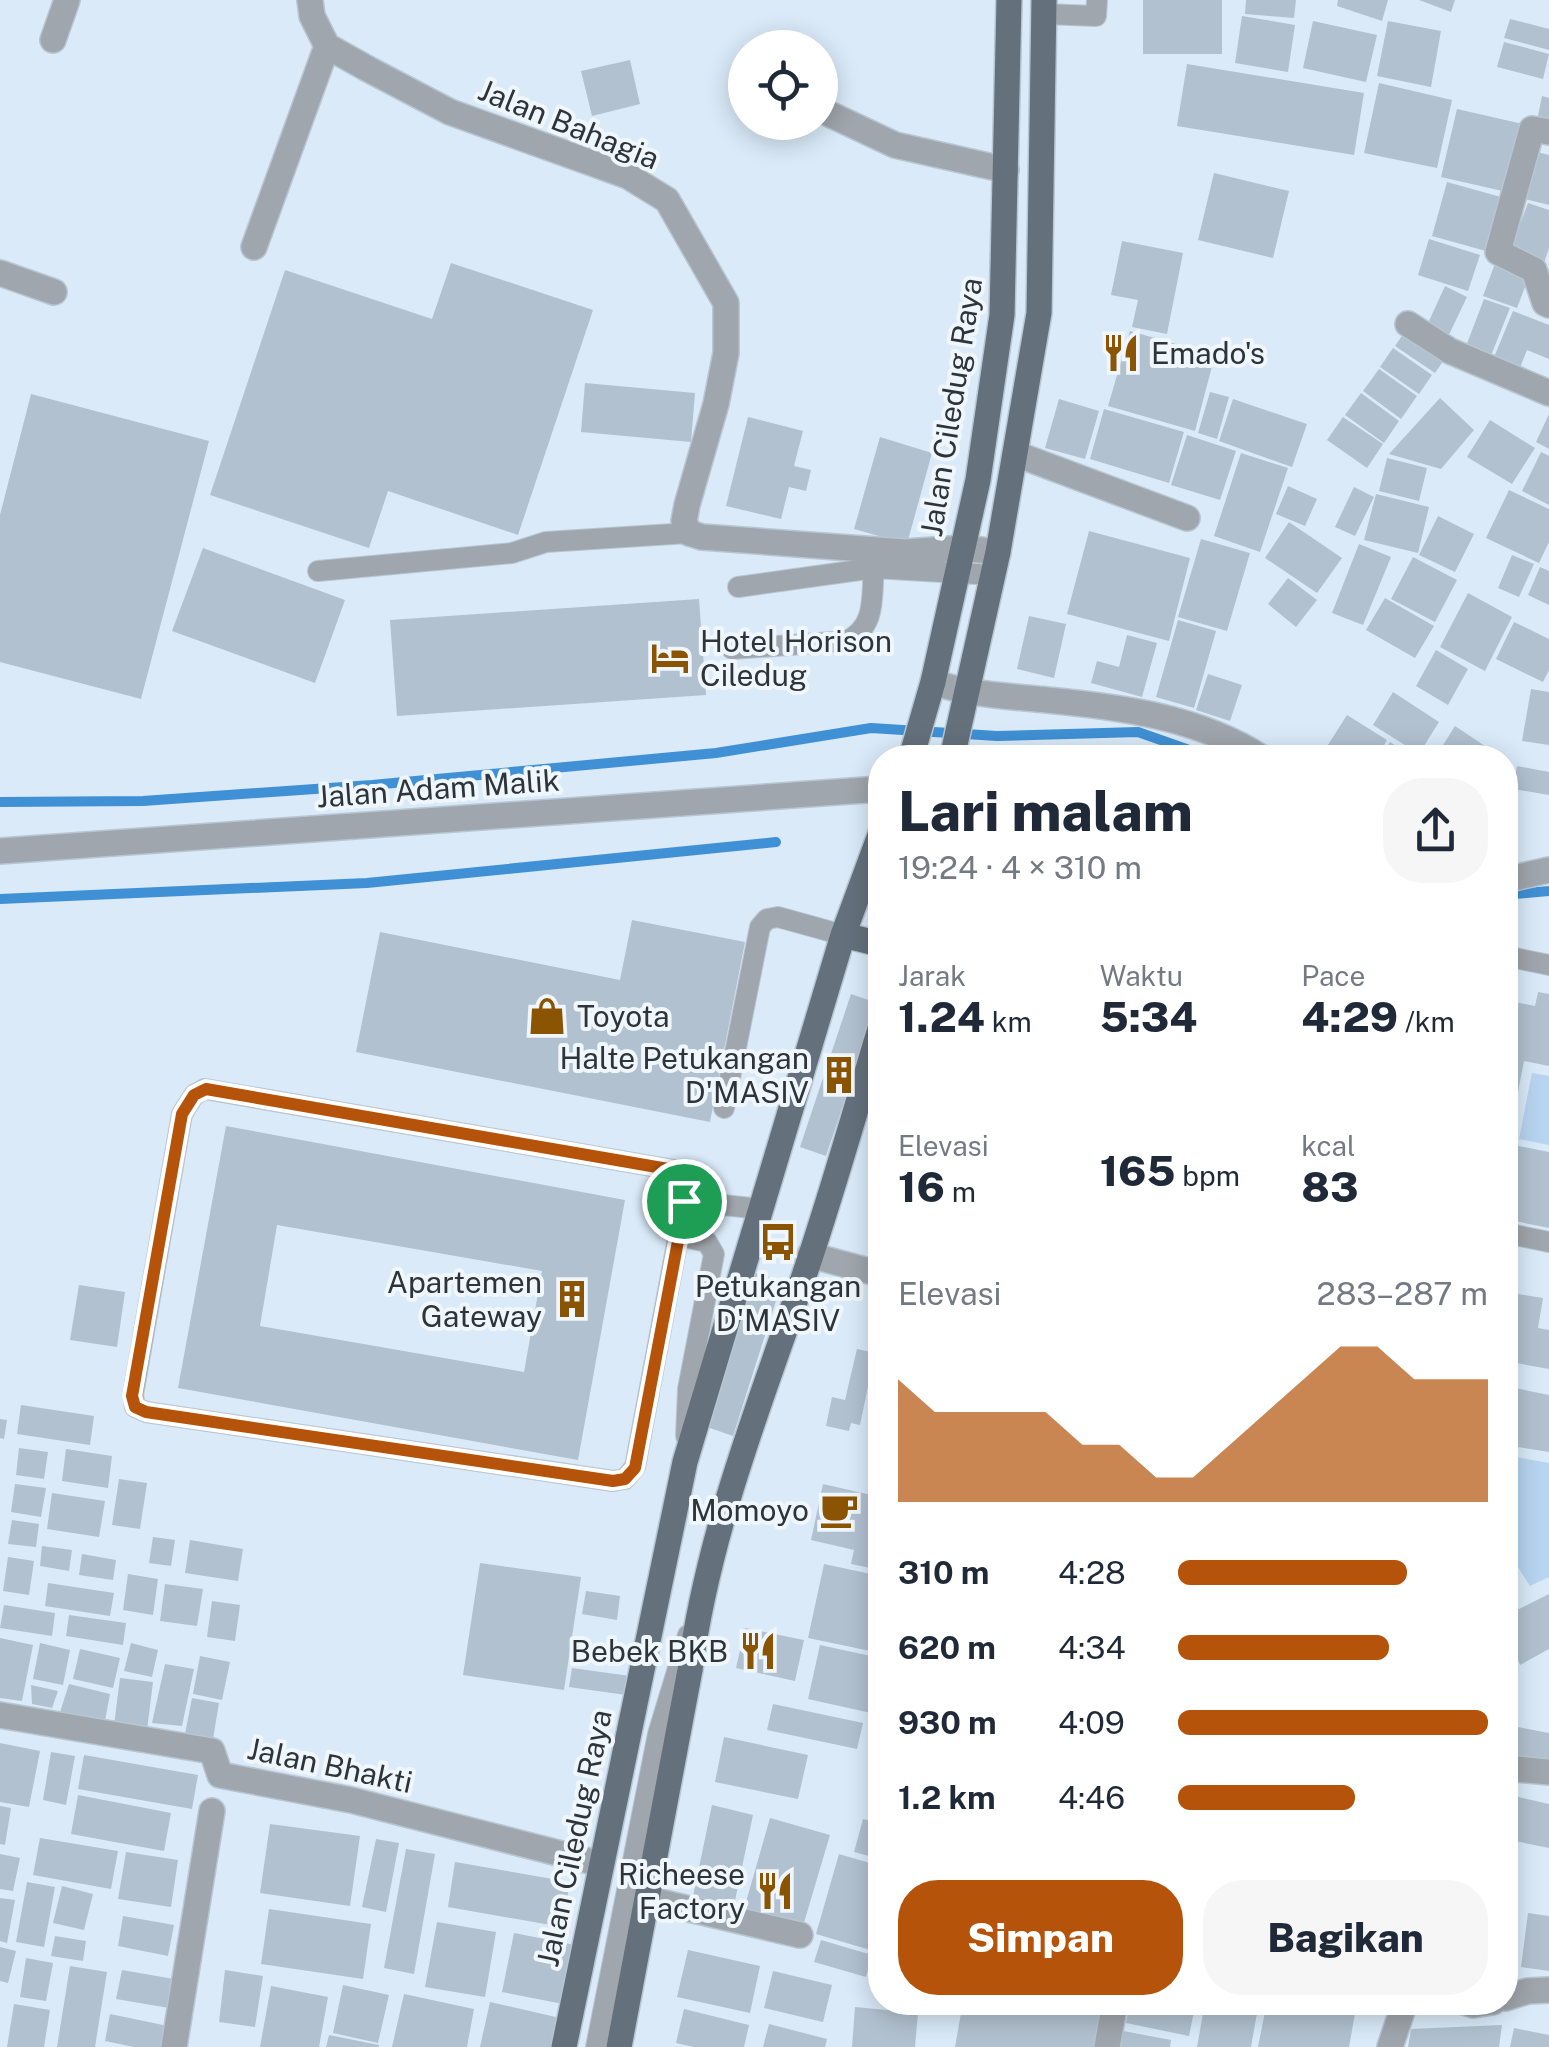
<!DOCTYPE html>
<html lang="id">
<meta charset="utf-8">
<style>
:root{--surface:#fff;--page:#f6f6f7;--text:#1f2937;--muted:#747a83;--accent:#b45309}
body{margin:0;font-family:"Public Sans",sans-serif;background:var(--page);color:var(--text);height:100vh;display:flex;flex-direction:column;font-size:38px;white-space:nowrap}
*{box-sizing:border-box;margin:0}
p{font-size:32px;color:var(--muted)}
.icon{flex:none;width:55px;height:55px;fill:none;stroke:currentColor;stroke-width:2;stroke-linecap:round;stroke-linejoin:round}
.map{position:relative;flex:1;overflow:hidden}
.side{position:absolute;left:868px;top:745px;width:650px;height:1270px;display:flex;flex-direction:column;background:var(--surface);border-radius:40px;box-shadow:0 5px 25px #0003}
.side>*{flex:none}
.fabs{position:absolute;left:728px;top:30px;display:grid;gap:20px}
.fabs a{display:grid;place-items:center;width:110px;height:110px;border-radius:50%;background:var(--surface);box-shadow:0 5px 25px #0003;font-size:50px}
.pin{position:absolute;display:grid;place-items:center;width:85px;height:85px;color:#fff;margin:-42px;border:5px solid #fff;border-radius:50%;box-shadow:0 2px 10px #0007}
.round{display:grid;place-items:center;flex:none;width:105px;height:105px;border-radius:40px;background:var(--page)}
.overview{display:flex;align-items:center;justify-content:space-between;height:170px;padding:0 30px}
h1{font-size:55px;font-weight:800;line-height:75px}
.metrics{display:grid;grid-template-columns:repeat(3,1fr);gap:15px;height:170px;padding:10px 30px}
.metrics div{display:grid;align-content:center}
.metrics b{font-size:42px;font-weight:800}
.metrics small{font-size:28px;font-weight:400}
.metrics p{font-size:28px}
.chart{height:280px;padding:20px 30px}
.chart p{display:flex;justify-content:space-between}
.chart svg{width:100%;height:180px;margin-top:10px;fill:var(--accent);opacity:.7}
.action{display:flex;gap:20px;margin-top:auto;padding:20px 30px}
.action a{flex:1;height:115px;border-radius:40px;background:var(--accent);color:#fff;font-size:40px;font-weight:800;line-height:115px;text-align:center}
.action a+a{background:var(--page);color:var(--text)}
ul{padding:0 30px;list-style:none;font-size:32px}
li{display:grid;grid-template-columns:160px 120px 1fr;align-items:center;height:75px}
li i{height:25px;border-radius:12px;background:var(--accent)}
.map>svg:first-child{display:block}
.green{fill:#b7d4f0}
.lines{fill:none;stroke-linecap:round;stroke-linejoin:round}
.stream{stroke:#3f90d5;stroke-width:10}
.building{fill:#b2c1d0;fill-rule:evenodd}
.service-casing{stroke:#b8c6d3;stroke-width:22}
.pedestrian-casing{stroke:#b8c6d3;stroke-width:28}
.minor-casing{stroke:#b8c6d3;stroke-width:28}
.tertiary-casing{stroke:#b8c6d3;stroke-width:28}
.primary-casing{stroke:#b8c6d3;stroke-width:28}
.service{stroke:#a0a6ad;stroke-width:20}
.pedestrian{stroke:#a0a6ad;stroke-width:25}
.minor{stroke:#a0a6ad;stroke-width:25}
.tertiary{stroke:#a0a6ad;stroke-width:25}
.primary{stroke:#64707b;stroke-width:25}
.route-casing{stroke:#fff;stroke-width:20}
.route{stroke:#b45309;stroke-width:12}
.labels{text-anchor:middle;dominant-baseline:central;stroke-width:8;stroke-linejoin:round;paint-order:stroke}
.street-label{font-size:30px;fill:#2e343a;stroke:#eff6fc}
.poi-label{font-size:30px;fill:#2e343a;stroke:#eff6fc;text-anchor:end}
</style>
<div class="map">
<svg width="1549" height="2047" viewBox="0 0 1549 2047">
<rect width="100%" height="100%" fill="#daeaf9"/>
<path class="green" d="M1532,1073l17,3v69l-30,-6z
M1505,1455l44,8v114l-19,9 -25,-39z"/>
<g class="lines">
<path class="stream" d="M0,802l143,-1 229,-16 344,-32 155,-25 126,8 141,-4 74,26
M1505,895l44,-4
M0,899l367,-16 409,-41"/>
</g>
<path class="building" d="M1143,0h79v54h-79z
M1246,0h50l-2,18 -49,-4z
M1338,0h50l-6,21 -45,-15z
M1419,0h36l-4,12z
M1242,16l53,9 -7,47 -53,-9z
M1510,19l39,10v21l-45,-12z
M1313,21l64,14 -11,47 -63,-14z
M1388,21l53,10 -10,56 -54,-11z
M1504,42l45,12 -6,25 -46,-12z
M630,60l10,44 -48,12 -11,-45z
M1187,64l177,29 -10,62 -177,-29z
M1379,83l73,17 -15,68 -73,-15z
M1542,96l7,2v31l-13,-3z
M1457,109l70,16 -16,68 -70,-16z
M1533,151l16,4v50l-28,-7z
M1214,173l75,18 -16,67 -75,-18z
M1447,182l61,17 -15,54 -61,-17z
M1528,203l21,7v38l-5,15 -34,-13z
M1429,239l51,16 -12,36 -50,-16z
M1122,241l61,12 -16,81 -35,-7 6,-27 -27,-5z
M1497,258l34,13 -14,37 -34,-12z
M451,263l142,47 -75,225 -130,-44 -19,57 -159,-53 75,-225 147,49z
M1445,286l22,11 -22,46 -21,-11z
M1484,299l26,9 -22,55 -25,-9z
M1513,311l36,14v34l-22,-9 -11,28 -26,-11z
M1408,327l40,27 -13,19 -40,-27z
M1130,331l85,24 -20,76 -87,-25z
M1393,348l39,27 -13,19 -39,-27z
M1379,369l38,27 -16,23 -38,-28z
M585,383l110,10 -4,49 -110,-10z
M1210,392l19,5 -12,42 -19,-6z
M1361,393l38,28 -15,22 -39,-28z
M31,394l178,47 -68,258 -141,-37v-147z
M1440,398l34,32 -33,39 -52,-15z
M1059,399l40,12 -14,48 -40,-11z
M1233,399l74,25 -15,43 -73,-26z
M1104,409l80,23 -15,51 -79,-24z
M1549,414v35l-13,-7z
M748,417l55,14 -9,35 17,4 -5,21 -17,-4 -8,32 -55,-13z
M1343,417l40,27 -16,24 -40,-28z
M1490,420l45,28 -23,36 -45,-27z
M1187,435l49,16 -16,49 -49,-15z
M880,437l52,16 -25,91 -53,-15z
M1541,452l8,4v49l-27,-14z
M1241,453l47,15 -28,84 -46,-16z
M1387,458l40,10 -8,33 -40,-10z
M1288,486l29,13 -12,27 -29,-12z
M1354,487l20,10 -19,39 -20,-9z
M1509,490l40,19v33l-10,21 -53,-25z
M1376,494l53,13 -11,46 -54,-13z
M1438,516l36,18 -19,38 -36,-17z
M1289,522l53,36 -25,35 -52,-35z
M1089,531l101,27 -21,83 -102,-27z
M1201,539l49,14 -23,78 -49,-14z
M1359,544l32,13 -28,68 -31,-12z
M203,548l142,52 -30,83 -143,-52z
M1512,555l22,9 -15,33 -21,-9z
M1413,557l44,23 -22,42 -44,-23z
M1540,567l9,4v34l-21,-10z
M1288,578l29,22 -21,27 -28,-23z
M1468,593l44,24 -27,54 -45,-24z
M1385,598l49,28 -19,32 -49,-28z
M699,599l7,96 -309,21 -7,-96z
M1029,616l37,8 -12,54 -37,-9z
M1178,620l38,11 -22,77 -38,-11z
M1514,622l35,17v31l-6,12 -47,-23z
M1127,635l30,8 -15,54 -51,-14 6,-22 22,6z
M1436,650l32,19 -20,36 -32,-19z
M1208,674l34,11 -12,36 -34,-11z
M1531,689l18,3v53l-27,-4z
M1393,692l46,30 -20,32 -46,-29z
M1347,715l40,25 -10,18h-35l-16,-10z
M1455,726l48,32h-68z
M1390,742l24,16h-34z
M1517,766l32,6v23l-36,-6z
M632,920l113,22 -35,180 -354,-70 24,-120 240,48z
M1538,992l11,2v72l-25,-5 -16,83 41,8v76l-44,-9v-219l30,6z
M851,994l26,9 -51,153 -26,-9z
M226,1126l399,74 -47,260 -400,-72zM277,1225l265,46 -18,101 -264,-46z
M756,1273l26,9 -49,154 -26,-9z
M79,1285l46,7 -8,55 -47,-7z
M1505,1292l38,6 -5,30 11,2v39l-44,-8z
M857,1349l18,4 -15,72 -9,-2 -2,8 -23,-5 6,-29 13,3z
M1505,1386l44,9v57l-44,-7z
M21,1405l73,11 -4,29 -73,-11z
M0,1419l7,1 -3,19 -4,-1z
M19,1448l29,4 -4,27 -28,-4z
M66,1449l46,7 -4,32 -46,-7z
M119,1479l28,4 -7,46 -28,-4z
M15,1484l31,4 -5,29 -30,-5z
M823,1484l57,13v73l-29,-6 3,-14 -43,-10z
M52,1493l53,8 -6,36 -52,-8z
M12,1520l27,4 -3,23 -28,-3z
M153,1537l22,3 -4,26 -22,-3z
M190,1540l53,9 -5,32 -53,-8z
M42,1546l30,4 -3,21 -29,-5z
M82,1554l34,6 -3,20 -34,-5z
M8,1557l26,4 -5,34 -26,-4z
M480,1563l101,14 -17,113 -101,-15z
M824,1564l56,12v77l-72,-15z
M128,1574l30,5 -5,36 -30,-5z
M48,1583l66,10 -4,23 -65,-10z
M165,1584l38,5 -6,37 -37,-5z
M586,1591l34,5 -3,24 -35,-6z
M1549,1594v55l-29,16 -15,-35v-14z
M212,1601l28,4 -5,36 -28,-4z
M4,1605l51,8 -3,23 -52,-8z
M69,1615l57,8 -3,22 -57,-9z
M745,1628l59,12 -9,41 -59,-13z
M0,1638l33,7 -11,56 -22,-3z
M40,1643l30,7 -7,35 -30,-6z
M131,1643l27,7 -6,27 -28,-6z
M820,1645l60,13v57l-72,-16z
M80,1649l40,9 -7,30 -40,-9z
M200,1656l30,6 -8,38 -29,-6z
M165,1664l29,5 -12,57 -30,-3z
M572,1668l58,8 -4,19 -57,-8z
M120,1678l33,4 -6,48 -33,-5z
M69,1684l41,10 -5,27 -45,-9z
M31,1685l27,6 -6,17 -20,-4z
M192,1698l27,5 -6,36 -28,-5z
M773,1704l90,19 -6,26 -90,-19z
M1505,1705l13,3 -6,29 -7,-2z
M1518,1727l31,6v32l-38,-8z
M724,1737l84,18 -10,44 -83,-17z
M0,1743l40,8 -11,56 -29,-5z
M51,1752l24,4 -9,49 -23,-5z
M84,1755l114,20 -6,34 -114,-20z
M1505,1794l44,10v44l-44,-9z
M78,1795l93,18 -7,38 -93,-17z
M712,1805l41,10 -20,95 -41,-9z
M0,1806l11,2 -6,37 -5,-1z
M770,1818l60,17 -27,91 -59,-17z
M863,1819l17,4v36l-26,-7z
M270,1824l90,12 -10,70 -90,-13z
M40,1838l78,13 -7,38 -78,-14z
M376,1839l23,4 -13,69 -24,-5z
M406,1849l29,5 -21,120 -30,-6z
M126,1852l52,8 -7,47 -53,-8z
M0,1854l20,4 -7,33 -13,-2z
M839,1854l41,12 -3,86 -61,-18z
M455,1862l115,20 -8,45 -114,-20z
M27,1882l28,5 -11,60 -28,-5z
M62,1886l31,8 -9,36 -31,-7z
M0,1898l15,2 -8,43 -7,-2z
M269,1909l102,15 -8,55 -102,-15z
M1528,1913l21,3v55l-28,-4z
M123,1916l51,9 -6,31 -50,-10z
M437,1922l59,10 -11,65 -60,-10z
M514,1933l61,12 -12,59 -61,-12z
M55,1936l31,5 -3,20 -32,-5z
M821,1940l51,15 -6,22 -52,-15z
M0,1947l16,4 -8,32 -8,-2z
M688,1950l72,16 -10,47 -73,-16z
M26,1958l27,5 -7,38 -26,-4z
M70,1966l37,6 -12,75h-38z
M122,1970l52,9 -5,29 -53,-9z
M225,1970l38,6 -8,51 -36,-5z
M773,1971l59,14 -9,37 -59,-14z
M343,1985l46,10 -11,48 -45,-10z
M271,1986l57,11 -9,50h-59z
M404,1994l70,15 -7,38h-75z
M490,2002l70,16 -7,29h-73z
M963,2002h142l-8,45h-142z
M1130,2002h66l-7,34 -63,-13z
M1205,2002h54l-8,45h-54z
M1267,2002h90l-8,45h-91z
M14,2004l36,6 -6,37h-37z
M855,2007l63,6 -3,34h-63z
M684,2009l65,16 -5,22h-50l-18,-4z
M110,2014l58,12 -4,21h-30l-29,-6z
M769,2024l58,15 -2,8h-62z
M1502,2025l-3,22h-91l3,-18z
M1514,2028l35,7v12h-39z
M1118,2030l53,10 -1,7h-55z
M329,2035l50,10v2h-53z"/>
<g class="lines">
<g class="service-casing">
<path id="service" d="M1044,14l52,2 1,-16
M318,571l194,-18 34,-11 143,-9
M738,587l136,-19
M732,649l115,-8c30,-16 24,-43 27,-73l119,7
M1505,956l44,9
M205,1089l469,81 10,9 1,22 -50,266 -10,12 -12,2 -467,-69 -11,-5 -2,-12 49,-281 12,-19z
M724,1108l36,-181 7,-8 11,-2 65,18
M685,1201l76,8
M1505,1233l44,9
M679,1236l28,6 7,12 -26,135 -2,47
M596,2047l62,-313 30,-99"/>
</g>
<g class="pedestrian-casing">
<path id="pedestrian" d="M823,111l72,34 111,25"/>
</g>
<g class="minor-casing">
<path id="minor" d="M310,0l2,16 15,30 41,23 82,43 178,64 39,24 59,103v50l-10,51 -29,101 -3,16 5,12 13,4 203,15 58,-4 35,4
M53,40l14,-40
M1549,132l-17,-3 -34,123 36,18 11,33 4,2
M254,247l73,-201
M0,273l54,19
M1408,324l42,27 99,42
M1016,454l171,64
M933,682c37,13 74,14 114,18 73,7 152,17 215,58
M1505,880l44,-10
M810,1255l70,19
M0,1715l212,36 8,24 131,25 250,64
M1505,1768l44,4
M647,1899l153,36
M1505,1998l23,-7 21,-1
M1464,2002l9,3 20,-3
M174,2047l38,-236
M1107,2047l8,-45
M1390,2047l15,-45"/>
</g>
<g class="tertiary-casing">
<path id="tertiary" d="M0,851l880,-62"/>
</g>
<g class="primary-casing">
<path id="primary" d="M911,758l22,-76 45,-202 24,-165 7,-315
M952,758l46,-206 41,-239 5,-313
M843,935l37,9
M564,2047l121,-585 158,-527 37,-100
M619,2047l71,-377c18,-136 69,-265 114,-394 28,-82 51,-165 76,-247"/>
</g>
<use href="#service" class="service"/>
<use href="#pedestrian" class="pedestrian"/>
<use href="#minor" class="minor"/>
<use href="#tertiary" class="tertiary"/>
<use href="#primary" class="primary"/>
</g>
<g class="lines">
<g class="route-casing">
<path id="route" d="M206,1089l468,81 10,10 -5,56 -44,232 -10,11 -12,2 -467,-69 -11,-5 -3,-11 50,-282 12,-19z"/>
</g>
<use href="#route" class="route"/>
</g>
<defs>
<g id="restaurant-bare" transform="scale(3)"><path d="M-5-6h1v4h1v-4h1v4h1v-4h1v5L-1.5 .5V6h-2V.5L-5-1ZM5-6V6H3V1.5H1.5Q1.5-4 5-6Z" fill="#8a5403" stroke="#eff6fc" stroke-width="2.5" paint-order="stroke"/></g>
<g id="hotel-bare" transform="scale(3)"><path d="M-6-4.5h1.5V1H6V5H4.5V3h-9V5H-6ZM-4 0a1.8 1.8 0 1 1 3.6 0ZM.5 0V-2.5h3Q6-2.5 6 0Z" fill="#8a5403" stroke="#eff6fc" stroke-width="2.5" paint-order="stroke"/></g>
<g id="shop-bare" transform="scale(3)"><path d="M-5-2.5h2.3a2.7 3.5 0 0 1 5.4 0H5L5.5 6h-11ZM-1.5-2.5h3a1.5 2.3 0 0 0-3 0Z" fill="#8a5403" stroke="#eff6fc" stroke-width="2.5" paint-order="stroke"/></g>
<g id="building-bare" transform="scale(3)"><path d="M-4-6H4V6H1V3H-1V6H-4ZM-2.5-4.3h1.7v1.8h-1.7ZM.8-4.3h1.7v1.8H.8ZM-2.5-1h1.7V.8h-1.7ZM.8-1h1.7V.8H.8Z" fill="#8a5403" stroke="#eff6fc" stroke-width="2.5" paint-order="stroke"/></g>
<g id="bus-bare" transform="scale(3)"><path d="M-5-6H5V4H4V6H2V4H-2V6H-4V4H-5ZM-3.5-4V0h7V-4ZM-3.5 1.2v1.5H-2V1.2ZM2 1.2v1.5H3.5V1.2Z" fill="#8a5403" stroke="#eff6fc" stroke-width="2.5" paint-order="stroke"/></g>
<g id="cafe-bare" transform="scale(3)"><path d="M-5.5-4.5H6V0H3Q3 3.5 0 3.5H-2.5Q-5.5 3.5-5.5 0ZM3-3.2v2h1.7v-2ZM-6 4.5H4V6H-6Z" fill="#8a5403" stroke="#eff6fc" stroke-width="2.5" paint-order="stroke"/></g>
</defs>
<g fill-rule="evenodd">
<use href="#restaurant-bare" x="1121" y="353"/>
<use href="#hotel-bare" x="670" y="658"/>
<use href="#shop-bare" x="547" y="1016"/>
<use href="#building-bare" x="839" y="1075"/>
<use href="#bus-bare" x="778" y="1242"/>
<use href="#building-bare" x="572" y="1299"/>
<use href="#cafe-bare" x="839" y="1510"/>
<use href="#restaurant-bare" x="758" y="1651"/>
<use href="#restaurant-bare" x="775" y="1891"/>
</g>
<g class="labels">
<g class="street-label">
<text transform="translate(569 124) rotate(22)">Jalan Bahagia</text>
<text transform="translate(951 407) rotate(-81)">Jalan Ciledug Raya</text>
<text transform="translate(438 788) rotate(-4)">Jalan Adam Malik</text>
<text transform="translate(330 1765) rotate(12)">Jalan Bhakti</text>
<text transform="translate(574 1838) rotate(-78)">Jalan Ciledug Raya</text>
</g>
<g class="poi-label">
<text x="1151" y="353" text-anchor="start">Emado's</text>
<text x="700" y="641" text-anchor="start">Hotel Horison<tspan x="700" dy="34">Ciledug</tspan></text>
<text x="577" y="1016" text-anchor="start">Toyota</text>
<text x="809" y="1058">Halte Petukangan<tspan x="809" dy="34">D'MASIV</tspan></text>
<text x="542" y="1282">Apartemen<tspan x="542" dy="34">Gateway</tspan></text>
<text x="778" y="1286" text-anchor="middle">Petukangan<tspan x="778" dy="34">D'MASIV</tspan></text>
<text x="809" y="1510">Momoyo</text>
<text x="728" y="1651">Bebek BKB</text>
<text x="745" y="1874">Richeese<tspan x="745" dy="34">Factory</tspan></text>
</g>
</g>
</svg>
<div class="fabs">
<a><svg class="icon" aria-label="locate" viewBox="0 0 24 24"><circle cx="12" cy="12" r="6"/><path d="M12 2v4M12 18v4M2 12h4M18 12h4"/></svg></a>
</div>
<div class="pin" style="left:684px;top:1201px;background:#1e9e55"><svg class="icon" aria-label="arrive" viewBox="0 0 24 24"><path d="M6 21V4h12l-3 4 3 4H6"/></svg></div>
<section class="side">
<div class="overview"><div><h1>Lari malam</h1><p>19:24 · 4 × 310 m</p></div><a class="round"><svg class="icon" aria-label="share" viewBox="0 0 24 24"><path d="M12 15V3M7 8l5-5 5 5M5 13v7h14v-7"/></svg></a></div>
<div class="metrics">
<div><p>Jarak</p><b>1.24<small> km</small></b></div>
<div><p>Waktu</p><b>5:34</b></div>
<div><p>Pace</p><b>4:29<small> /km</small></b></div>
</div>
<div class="metrics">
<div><p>Elevasi</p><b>16<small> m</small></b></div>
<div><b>165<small> bpm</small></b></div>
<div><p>kcal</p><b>83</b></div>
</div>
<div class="chart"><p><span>Elevasi</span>283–287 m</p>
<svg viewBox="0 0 160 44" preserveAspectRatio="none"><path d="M0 44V14L10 22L20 22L30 22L40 22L50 30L60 30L70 38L80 38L90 30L100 22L110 14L120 6L130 6L140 14L150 14L160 14V44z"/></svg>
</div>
<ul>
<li><b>310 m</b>4:28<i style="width:74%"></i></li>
<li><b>620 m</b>4:34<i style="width:68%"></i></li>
<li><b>930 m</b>4:09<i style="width:100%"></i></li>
<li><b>1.2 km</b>4:46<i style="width:57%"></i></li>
</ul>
<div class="action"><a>Simpan</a><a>Bagikan</a></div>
</section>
</div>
